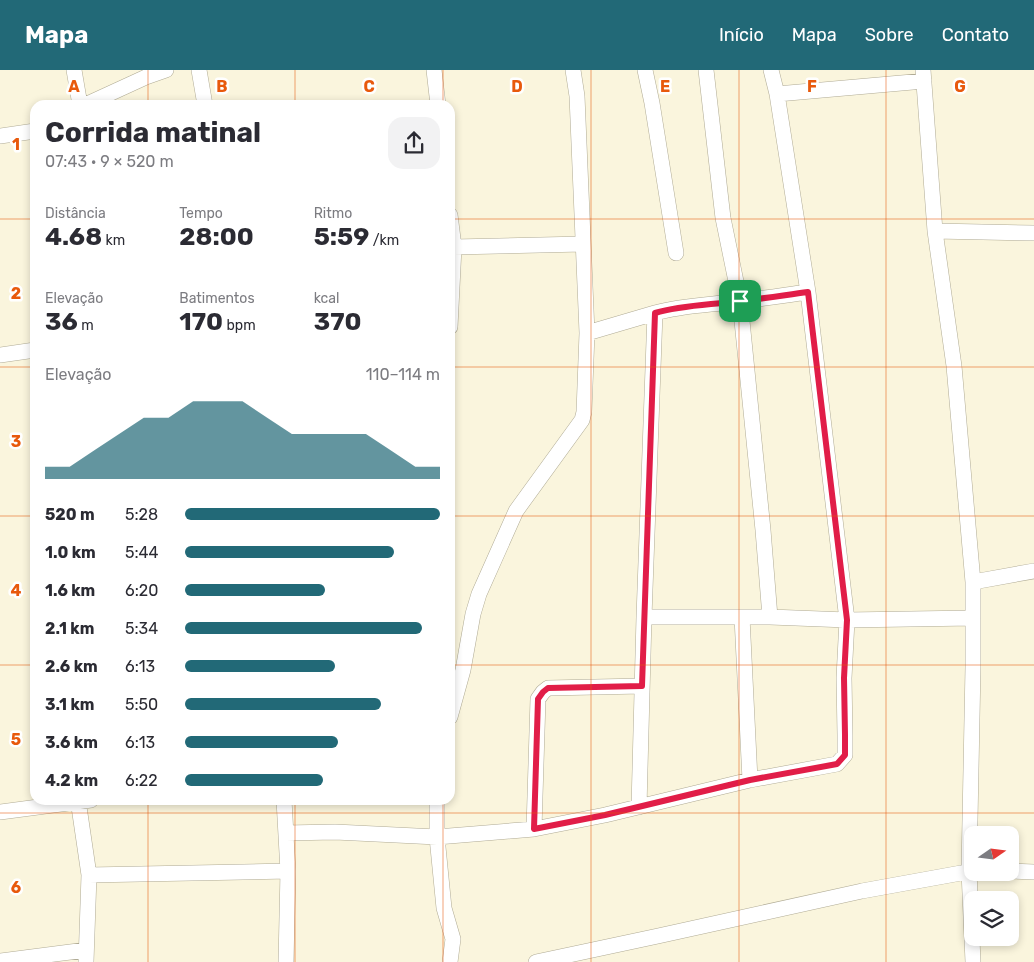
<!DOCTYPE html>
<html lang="pt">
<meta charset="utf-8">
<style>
:root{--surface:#fff;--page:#f2f2f3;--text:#2b2b33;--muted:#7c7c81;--accent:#226977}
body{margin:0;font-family:Rubik,sans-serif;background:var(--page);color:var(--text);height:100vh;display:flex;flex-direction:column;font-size:19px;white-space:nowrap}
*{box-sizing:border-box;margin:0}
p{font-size:16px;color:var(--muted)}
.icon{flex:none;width:28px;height:28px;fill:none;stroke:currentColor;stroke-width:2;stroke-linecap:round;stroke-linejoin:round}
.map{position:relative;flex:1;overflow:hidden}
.sheet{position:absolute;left:30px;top:30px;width:425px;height:705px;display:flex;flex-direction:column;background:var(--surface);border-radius:15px;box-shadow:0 2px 8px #0003}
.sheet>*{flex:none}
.needle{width:32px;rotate:76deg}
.buttons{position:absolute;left:964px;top:756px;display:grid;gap:10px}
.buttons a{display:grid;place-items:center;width:55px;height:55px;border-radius:10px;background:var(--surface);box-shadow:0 2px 8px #0003;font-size:25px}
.pin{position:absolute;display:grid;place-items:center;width:42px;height:42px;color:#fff;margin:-21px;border-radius:10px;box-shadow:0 2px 8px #0006}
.round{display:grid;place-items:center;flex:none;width:52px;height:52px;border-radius:15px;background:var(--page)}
.overview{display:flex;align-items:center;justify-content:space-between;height:85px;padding:0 15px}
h1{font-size:28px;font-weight:700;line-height:38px}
.metrics{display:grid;grid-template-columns:repeat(3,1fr);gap:8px;height:85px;padding:5px 15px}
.metrics div{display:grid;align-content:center}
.metrics b{font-size:25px;font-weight:700}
.metrics small{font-size:14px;font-weight:400}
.metrics p{font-size:14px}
.chart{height:140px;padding:10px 15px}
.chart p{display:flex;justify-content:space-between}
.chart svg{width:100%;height:90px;margin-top:5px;fill:var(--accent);opacity:.7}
ul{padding:0 15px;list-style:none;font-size:16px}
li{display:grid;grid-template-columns:80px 60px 1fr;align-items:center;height:38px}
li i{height:12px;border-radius:6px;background:var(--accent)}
header{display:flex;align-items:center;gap:30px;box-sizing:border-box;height:70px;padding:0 25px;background:var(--accent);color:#fff}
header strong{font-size:24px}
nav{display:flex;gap:28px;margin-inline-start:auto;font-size:18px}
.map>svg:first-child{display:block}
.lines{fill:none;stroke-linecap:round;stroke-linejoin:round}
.minor-casing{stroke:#b0ab95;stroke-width:16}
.minor{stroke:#fff;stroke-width:15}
.route-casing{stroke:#fff;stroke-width:10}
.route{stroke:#e11d48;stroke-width:6}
.grid{fill:none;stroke:#e8590c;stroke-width:1;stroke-opacity:0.55}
.grid-label{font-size:16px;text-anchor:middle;font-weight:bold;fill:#e8590c;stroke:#fff;stroke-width:5;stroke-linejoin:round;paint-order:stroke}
</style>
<header>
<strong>Mapa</strong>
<nav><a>Início</a><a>Mapa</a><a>Sobre</a><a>Contato</a></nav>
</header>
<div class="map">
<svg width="1034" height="892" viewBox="0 0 1034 892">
<rect width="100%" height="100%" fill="#faf5dd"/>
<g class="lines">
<g class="minor-casing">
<path id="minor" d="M74,0l6,35
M199,0l6,35
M434,0l4,35
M645,0l7,33 24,150
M706,0l17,148 17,83 23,229 7,87
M923,0l12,161 19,135 19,216v85l-4,204 4,91
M777,24l147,-13
M85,35l61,-28 20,-7
M0,66l35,-5
M450,145l4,32 -4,80
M935,161l99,2
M454,177l129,-3
M587,263l68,-20
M0,285l35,-5
M973,512l61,-11
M644,547h126l77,3 126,-2
M742,547l8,163
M450,647l13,-47 10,-56 6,-20 37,-83 66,-91 2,-8 3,-79 -10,-237 -4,-26
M78,730l11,75 -3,87
M284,730l4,71 -2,91
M437,730v37l7,71 9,31 -3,23
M639,737l5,-190 11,-304c28,-8 56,-8 84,-12 23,-2 46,-6 69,-9
M0,742l91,-12
M534,759l4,-130 5,-7 5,-4 94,-2
M286,763l49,-1 102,5 97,-8 71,-14 145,-35 87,-16 8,-9v-20l-1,-57 3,-58 -39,-328 -31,-198 -6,-24
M1010,801l24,1
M89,805l199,-4
M0,891l86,-11
M536,892l122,-26 204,-45 110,-20"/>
</g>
<use href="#minor" class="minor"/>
</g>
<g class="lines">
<g class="route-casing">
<path id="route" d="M808,222l39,328 -3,58 1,57v20l-8,9 -87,16 -145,35 -71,14 4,-130 5,-7 5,-4 94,-2 13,-373c28,-8 56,-8 84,-12 23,-2 46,-6 69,-9z"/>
</g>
<use href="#route" class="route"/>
</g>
<path class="grid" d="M148,0v35M295,0v35M443,0v35M591,0v892M739,0v892M886,0v892M0,149h35M450,149h584M0,297h35M450,297h584M0,446h35M450,446h584M0,595h35M450,595h584M148,730v162M295,730v162M443,730v162M0,743h1034"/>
<g class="grid-label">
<text x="74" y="22">A</text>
<text x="222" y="22">B</text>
<text x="369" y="22">C</text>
<text x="517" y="22">D</text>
<text x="665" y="22">E</text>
<text x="812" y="22">F</text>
<text x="960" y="22">G</text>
<text x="16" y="80">1</text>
<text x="16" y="229">2</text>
<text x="16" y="377">3</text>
<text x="16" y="526">4</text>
<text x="16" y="675">5</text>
<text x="16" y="823">6</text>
</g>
</svg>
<div class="buttons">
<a><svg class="needle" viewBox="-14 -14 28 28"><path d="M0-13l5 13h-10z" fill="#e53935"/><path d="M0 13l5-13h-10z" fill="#7c7c81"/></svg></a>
<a><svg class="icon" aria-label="layers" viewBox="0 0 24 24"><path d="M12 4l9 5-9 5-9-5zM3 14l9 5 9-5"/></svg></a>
</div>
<div class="pin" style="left:740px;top:231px;background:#1e9e55"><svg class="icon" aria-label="arrive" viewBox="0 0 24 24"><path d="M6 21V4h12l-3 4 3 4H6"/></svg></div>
<section class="sheet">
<div class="overview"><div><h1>Corrida matinal</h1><p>07:43 · 9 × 520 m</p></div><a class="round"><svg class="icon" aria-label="share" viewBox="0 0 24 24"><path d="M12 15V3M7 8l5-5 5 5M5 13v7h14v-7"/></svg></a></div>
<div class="metrics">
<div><p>Distância</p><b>4.68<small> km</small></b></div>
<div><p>Tempo</p><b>28:00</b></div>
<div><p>Ritmo</p><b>5:59<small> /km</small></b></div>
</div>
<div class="metrics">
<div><p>Elevação</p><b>36<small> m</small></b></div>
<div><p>Batimentos</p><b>170<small> bpm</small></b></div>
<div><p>kcal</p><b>370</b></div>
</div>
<div class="chart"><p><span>Elevação</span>110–114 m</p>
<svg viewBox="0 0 160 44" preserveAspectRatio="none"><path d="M0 44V38L10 38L20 30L30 22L40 14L50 14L60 6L70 6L80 6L90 14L100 22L110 22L120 22L130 22L140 30L150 38L160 38V44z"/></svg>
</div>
<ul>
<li><b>520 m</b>5:28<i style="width:100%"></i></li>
<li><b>1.0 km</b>5:44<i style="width:82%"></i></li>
<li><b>1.6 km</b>6:20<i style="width:55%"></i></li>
<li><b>2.1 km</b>5:34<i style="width:93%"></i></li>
<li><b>2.6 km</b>6:13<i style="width:59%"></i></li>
<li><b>3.1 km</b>5:50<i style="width:77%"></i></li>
<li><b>3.6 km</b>6:13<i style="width:60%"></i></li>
<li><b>4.2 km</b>6:22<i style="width:54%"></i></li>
</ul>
</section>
</div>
